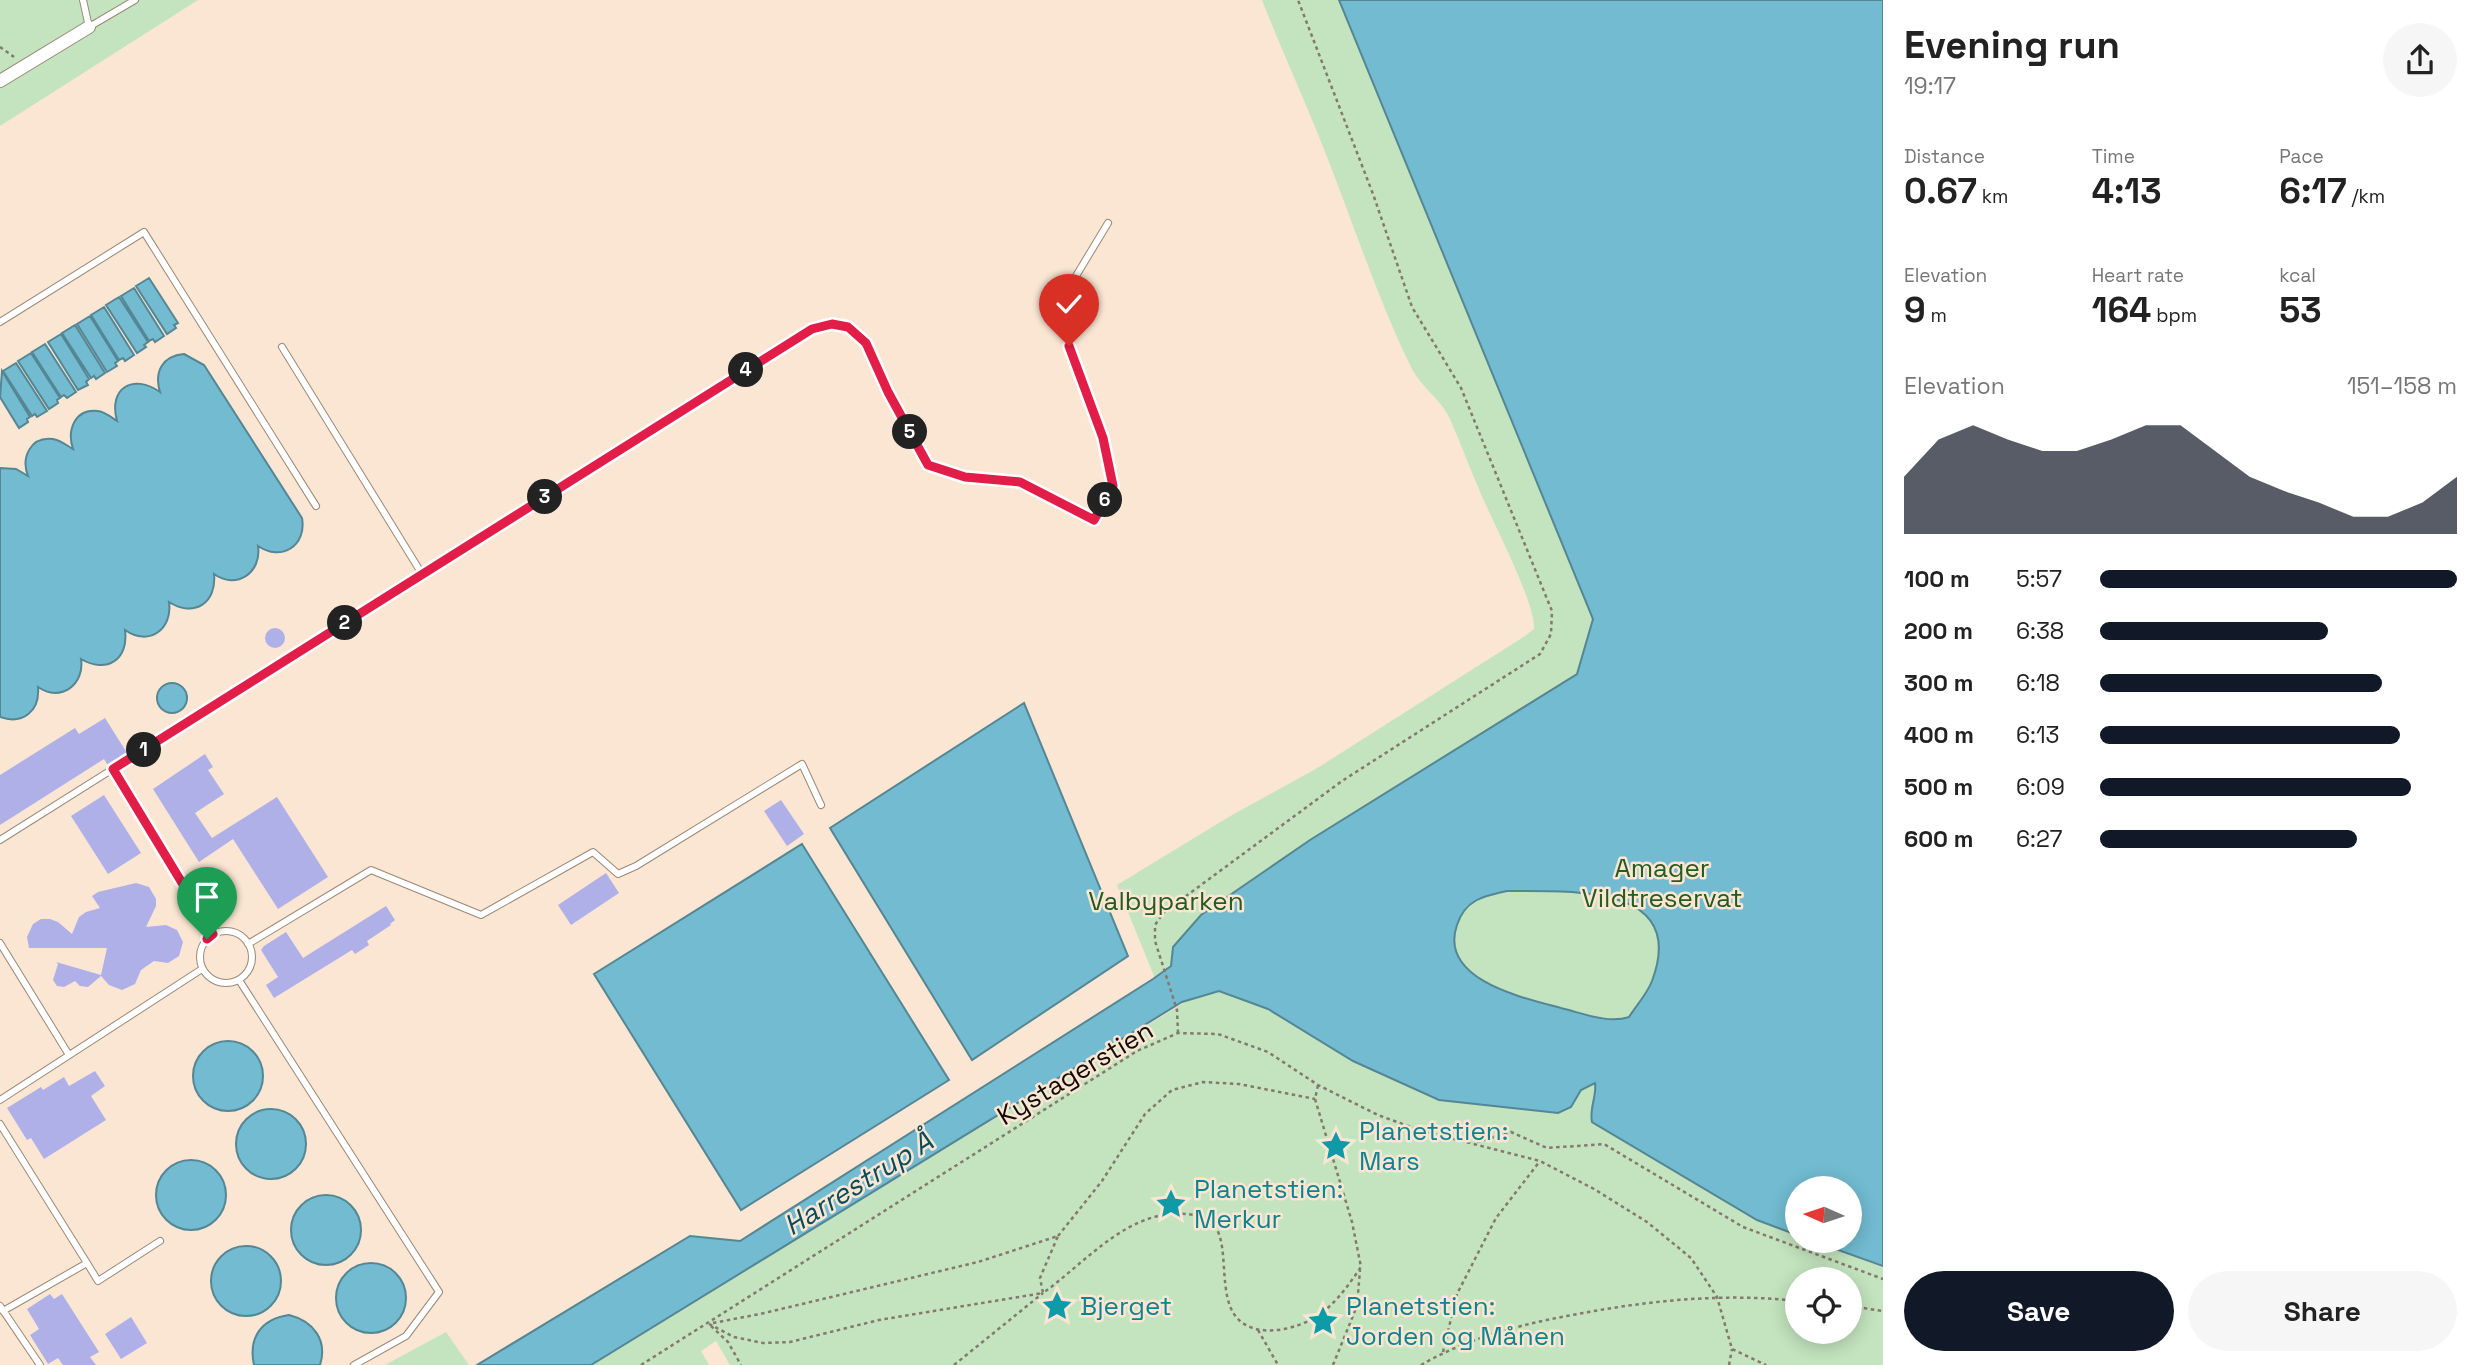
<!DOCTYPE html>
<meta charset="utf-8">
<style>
:root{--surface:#fff;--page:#f6f6f6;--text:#222;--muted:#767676;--accent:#111827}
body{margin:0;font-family:"Space Grotesk",sans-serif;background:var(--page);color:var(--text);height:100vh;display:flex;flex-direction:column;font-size:26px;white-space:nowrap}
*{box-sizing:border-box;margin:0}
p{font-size:23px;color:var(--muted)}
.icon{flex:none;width:38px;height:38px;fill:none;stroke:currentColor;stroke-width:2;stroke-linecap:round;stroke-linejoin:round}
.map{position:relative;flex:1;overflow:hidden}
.side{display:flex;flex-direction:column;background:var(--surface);width:595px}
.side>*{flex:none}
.needle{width:46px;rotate:273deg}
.controls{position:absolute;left:1785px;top:1176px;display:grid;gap:14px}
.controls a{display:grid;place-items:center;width:77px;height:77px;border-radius:50%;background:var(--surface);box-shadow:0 4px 18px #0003;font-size:35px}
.pin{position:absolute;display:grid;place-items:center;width:60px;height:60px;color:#fff;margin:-72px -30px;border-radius:50% 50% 50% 0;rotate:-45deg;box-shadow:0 0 7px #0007}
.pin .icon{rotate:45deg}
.km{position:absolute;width:35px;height:35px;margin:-18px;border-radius:50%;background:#222;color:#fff;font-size:19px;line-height:35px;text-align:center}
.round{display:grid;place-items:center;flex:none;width:74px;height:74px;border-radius:37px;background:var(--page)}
.head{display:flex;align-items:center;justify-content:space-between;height:119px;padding:0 21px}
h1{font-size:38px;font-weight:700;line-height:52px}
.stats{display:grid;grid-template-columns:repeat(3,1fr);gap:10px;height:119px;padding:7px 21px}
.stats div{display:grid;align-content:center}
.stats b{font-size:35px;font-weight:700}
.stats small{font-size:19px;font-weight:400}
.stats p{font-size:19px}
.chart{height:196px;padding:14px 21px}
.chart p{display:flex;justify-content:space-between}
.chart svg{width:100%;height:126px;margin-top:7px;fill:var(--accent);opacity:.7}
.button{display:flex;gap:14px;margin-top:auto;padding:14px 21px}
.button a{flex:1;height:80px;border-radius:42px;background:var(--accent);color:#fff;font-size:28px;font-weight:700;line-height:80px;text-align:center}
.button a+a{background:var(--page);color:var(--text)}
ul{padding:0 21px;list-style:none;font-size:23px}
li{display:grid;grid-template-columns:112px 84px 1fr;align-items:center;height:52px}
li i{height:18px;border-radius:9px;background:var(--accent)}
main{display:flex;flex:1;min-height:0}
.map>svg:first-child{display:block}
.green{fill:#c3e4be;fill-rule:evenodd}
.water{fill:#72bbd1;stroke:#558694;stroke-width:2;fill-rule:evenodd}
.building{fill:#afb0e8}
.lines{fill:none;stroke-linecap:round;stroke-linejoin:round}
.lane-casing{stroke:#9b8877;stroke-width:8}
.street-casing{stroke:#9b8877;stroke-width:14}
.path{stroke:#85786c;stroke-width:2.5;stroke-dasharray:3.5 3.5;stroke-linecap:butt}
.lane{stroke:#fff;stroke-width:6}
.street{stroke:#fff;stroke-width:12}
.route-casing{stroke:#fff;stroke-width:14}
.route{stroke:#e11d48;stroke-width:9}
.labels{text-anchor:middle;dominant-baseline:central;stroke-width:5;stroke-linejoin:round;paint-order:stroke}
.park-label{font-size:26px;fill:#245b1e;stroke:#fae6d3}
.street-label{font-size:26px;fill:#120b06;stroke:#fae6d3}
.culture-label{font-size:26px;fill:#0d838f;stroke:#fae6d3;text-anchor:start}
.water-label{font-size:28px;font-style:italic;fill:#084b5b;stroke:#fae6d3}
</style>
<main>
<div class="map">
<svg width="1883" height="1365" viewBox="0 0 1883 1365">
<rect width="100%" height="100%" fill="#fae6d3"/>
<path class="green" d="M0,0h198l-198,126z
M1262,0h621l-33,1241v-53h-53l-44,30 44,17v6h16l70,25v99h-1153l-14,-24 -15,10 8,14h-118l596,-364 369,-314 -206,130 -181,156 -13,8 -39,-96 110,-67 92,-51 206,-131 9,-7c2,-25 -41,-107 -53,-135 -11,-25 -20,-50 -31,-75 -9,-20 -28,-31 -38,-50 -33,-67 -56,-138 -83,-207 -21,-55 -46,-108 -67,-162zM1595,1098l132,104 -134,-80 -2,-5zM1797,1279h53v53h-53z
M446,1332l23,33h-84z"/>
<path class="water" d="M1339,0h544v1266l-70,-25h37v-53h-53v47l-40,-15 -165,-98c-3,-13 5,-26 3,-39l-14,7 -10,17 -13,6 -119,-13 -86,-39 -85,-52 -49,-18 -37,11 -591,363h-114l213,-129 50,5 413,-262 18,-13 2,-19 28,-32 109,-75 267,-166 16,-55zM1507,891c61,1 182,-9 145,90 -5,13 -16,25 -23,36 -21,7 -47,-4 -68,-9 -37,-10 -123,-28 -104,-83 8,-25 26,-29 50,-34z
M149,278l29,45 -4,2 2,3 -9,6 -31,-48z
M134,288l30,48 -9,6 -2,-3 -4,2 -28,-45z
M119,297l29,45 -4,3 2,2 -9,6 -31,-48z
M104,307l30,48 -9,6 -2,-3 -4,2 -28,-45z
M90,316l28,45 -3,2 2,3 -10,6 -30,-48z
M75,325l30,48 -9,6 -2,-3 -3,2 -29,-45z
M61,334l28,45 -3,3 2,3 -10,5 -30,-48z
M45,344l31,48 -9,6 -3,-3 -3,2 -29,-45z
M31,353l29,45 -3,2 1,3 -9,6 -31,-48z
M184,354l20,11 98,153c5,28 -21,44 -44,28 4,27 -22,44 -44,28 3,29 -20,44 -45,28 4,27 -20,45 -44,28 4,30 -19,44 -44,29 4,25 -20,44 -43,28 2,24 -15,38 -38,30v-249l16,1 12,7c-7,-18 2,-40 25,-37 7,1 13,6 20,10 -6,-18 1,-41 25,-38 7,1 13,6 19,10 -9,-33 16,-48 43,-29 -6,-20 2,-36 24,-38z
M16,363l31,48 -10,6 -2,-3 -3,2 -29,-45z
M2,371l28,46 -3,2 1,3 -9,6 -19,-31z
M157 698a15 15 0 1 1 30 0a15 15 0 1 1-30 0Z
M1024,703l104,253 -156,104 -142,-232z
M802,844l147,236 -208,130 -147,-236z
M193 1076a35 35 0 1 1 70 0a35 35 0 1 1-70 0Z
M236 1144a35 35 0 1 1 70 0a35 35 0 1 1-70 0Z
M156 1195a35 35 0 1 1 70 0a35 35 0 1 1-70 0Z
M291 1230a35 35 0 1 1 70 0a35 35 0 1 1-70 0Z
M211 1281a35 35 0 1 1 70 0a35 35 0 1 1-70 0Z
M336 1298a35 35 0 1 1 70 0a35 35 0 1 1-70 0Z
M289,1315c24,6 39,25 31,50h-66c-6,-27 7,-46 35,-50z"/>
<path class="building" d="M265 638a10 10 0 1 1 20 0a10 10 0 1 1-20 0Z
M105,718l22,35 -19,12 -4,-6 -104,66v-50l75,-47 4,6z
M205,754l8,13 -5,3 16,24 -29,19 17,25 65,-41 51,80 -50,32 -45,-70 -34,23 -46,-73z
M104,795l37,58 -33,21 -37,-58z
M781,800l23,34 -17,12 -23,-35z
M606,873l13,20 -48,32 -13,-20z
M136,883l13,4 7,12v7l-10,21 20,-2 11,5 6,12 -4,14 -11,7 -14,-2 -13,9 -6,14 -13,6 -13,-5 -8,-9 -13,11 -8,-1 -5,-5 -11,6 -7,-1 -4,-6 5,-16 -2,-2 45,13 6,-27h-78l-2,-11 6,-13 8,-5h9l8,3 14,12 7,-17 7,-5 14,-4 -8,-12 6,-4z
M386,906l9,14 -5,4 1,1 -24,16 2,4 -14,9 -3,-4 -78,48 -8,-13 12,-8 -17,-27 3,-4 22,-14 17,26z
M95,1071l10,15 -14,10 15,24 -62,39 -13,-21 -4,2 -20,-32 34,-21 2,3 21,-13 5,9z
M50,1294l4,5 8,-5 37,58 -9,5 6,8h-33l-5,-7 -10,6 -18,-29 9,-6 -12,-20z
M131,1317l16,26 -26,16 -16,-25z"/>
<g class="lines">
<g class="lane-casing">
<path id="lane" d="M83,0l6,27 46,-27
M0,322l144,-90 172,274
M282,347l140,227
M113,769l100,165
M0,840l812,-511 20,-5 16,3 18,16 22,49 40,73 37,12 55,5 74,38 19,-34 -10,-48 -34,-92 7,-70 32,-53
M200 957a26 26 0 1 1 52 0a26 26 0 1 1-52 0Z
M0,943l69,112
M248,944l123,-74 110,45 112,-63 25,22 18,-8 166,-102 19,41
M239,980l200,312 -33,44 -52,29
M0,1100l202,-131
M0,1124l87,139 -84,48
M87,1263l11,18 62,-40
M0,1306l40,59"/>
</g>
<g class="street-casing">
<path id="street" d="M0,81l89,-54"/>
</g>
<path class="path" d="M0,47l14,10
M1178,1033l-1,-23 -22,-69v-16l8,-12 179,-132 198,-127 11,-20 1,-23 -91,-223 -49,-81 -39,-113 -75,-194
M1477,1142l34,-10 36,16 57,-4 139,83 140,52
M1058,1236l44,-55 43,-67 27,-24 31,-8 36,2 76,15
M1850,1306l33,5
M713,1323l47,-9 218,-52 80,-26 -18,42 3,15c45,-32 89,-89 151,-78 9,1 17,6 22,13 11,17 5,55 14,78 14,38 69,25 93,6 16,-13 27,-29 38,-45l-9,-45 -37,-123 3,-14
M709,1324l25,13 29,6 27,-1 89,-22 164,-27
M711,1326l17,16 13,23
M1258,1330l20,35
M1443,1352l14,-58 39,-76 44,-57
M641,1365l496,-314 41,-18 40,1 50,18 50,33 60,30 41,15 121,31 54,28 53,33 44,36 26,39 15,52 34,16
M954,1365l89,-72
M1333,1365l24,-59 3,-36
M1421,1365c50,-29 106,-42 162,-52 71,-13 143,-20 214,-12
M1729,1365l3,-16"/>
<use href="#lane" class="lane"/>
<use href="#street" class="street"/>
</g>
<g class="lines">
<g class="route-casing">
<path id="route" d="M207,939l6,-5 -100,-165 699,-440 20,-5 16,3 18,16 22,49 40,73 37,12 55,5 74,38 19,-34 -10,-48 -34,-92"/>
</g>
<use href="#route" class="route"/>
</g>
<defs>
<g id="sight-bare" transform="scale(2.415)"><path d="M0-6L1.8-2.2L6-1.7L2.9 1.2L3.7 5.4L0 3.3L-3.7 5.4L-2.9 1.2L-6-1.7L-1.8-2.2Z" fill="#0f9aa8" stroke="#fae6d3" stroke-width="2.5" paint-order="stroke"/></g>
</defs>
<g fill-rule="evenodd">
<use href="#sight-bare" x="1336" y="1146"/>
<use href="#sight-bare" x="1171" y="1204"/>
<use href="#sight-bare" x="1057" y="1306"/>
<use href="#sight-bare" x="1323" y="1321"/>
</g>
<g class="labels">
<g class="park-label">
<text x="1662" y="868">Amager<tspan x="1662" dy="30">Vildtreservat</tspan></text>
<text x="1166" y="901">Valbyparken</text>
</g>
<g class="street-label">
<text transform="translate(1075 1073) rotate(-31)">Kystagerstien</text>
</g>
<g class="culture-label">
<text x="1359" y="1131">Planetstien:<tspan x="1359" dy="30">Mars</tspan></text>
<text x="1194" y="1189">Planetstien:<tspan x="1194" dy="30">Merkur</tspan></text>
<text x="1080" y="1306">Bjerget</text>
<text x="1346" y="1306">Planetstien:<tspan x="1346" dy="30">Jorden og Månen</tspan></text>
</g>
<g class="water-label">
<text transform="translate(858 1183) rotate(-32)">Harrestrup Å</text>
</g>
</g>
</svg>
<div class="controls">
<a><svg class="needle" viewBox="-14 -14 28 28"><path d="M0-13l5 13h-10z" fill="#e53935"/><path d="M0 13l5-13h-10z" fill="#767676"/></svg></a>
<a><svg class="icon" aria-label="locate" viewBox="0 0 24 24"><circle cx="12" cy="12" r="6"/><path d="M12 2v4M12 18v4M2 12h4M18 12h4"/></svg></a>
</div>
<div class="pin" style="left:207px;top:939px;background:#1e9e55"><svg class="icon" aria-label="arrive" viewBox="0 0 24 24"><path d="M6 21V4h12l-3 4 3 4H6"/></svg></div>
<div class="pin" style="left:1069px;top:346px;background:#d93025"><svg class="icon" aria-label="check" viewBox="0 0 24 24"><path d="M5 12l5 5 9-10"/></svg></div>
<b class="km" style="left:144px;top:750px">1</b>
<b class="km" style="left:345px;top:623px">2</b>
<b class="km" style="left:545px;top:497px">3</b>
<b class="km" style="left:746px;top:370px">4</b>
<b class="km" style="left:910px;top:432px">5</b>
<b class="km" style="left:1105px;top:500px">6</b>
</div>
<section class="side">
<div class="head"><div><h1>Evening run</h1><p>19:17</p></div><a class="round"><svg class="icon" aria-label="share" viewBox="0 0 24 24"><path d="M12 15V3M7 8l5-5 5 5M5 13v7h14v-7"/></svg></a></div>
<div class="stats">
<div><p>Distance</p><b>0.67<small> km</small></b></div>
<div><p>Time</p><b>4:13</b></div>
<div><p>Pace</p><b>6:17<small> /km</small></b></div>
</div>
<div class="stats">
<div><p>Elevation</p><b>9<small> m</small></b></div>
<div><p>Heart rate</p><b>164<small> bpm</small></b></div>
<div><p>kcal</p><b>53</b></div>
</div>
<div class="chart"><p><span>Elevation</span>151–158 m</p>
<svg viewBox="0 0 160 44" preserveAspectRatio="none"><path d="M0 44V24L10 11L20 6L30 11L40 15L50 15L60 11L70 6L80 6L90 15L100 24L110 29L120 33L130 38L140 38L150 33L160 24V44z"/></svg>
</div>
<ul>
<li><b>100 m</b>5:57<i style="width:100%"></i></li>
<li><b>200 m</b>6:38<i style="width:64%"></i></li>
<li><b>300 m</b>6:18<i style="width:79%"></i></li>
<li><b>400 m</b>6:13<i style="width:84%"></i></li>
<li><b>500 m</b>6:09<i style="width:87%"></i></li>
<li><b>600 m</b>6:27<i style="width:72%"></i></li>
</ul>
<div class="button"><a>Save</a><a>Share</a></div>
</section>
</main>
